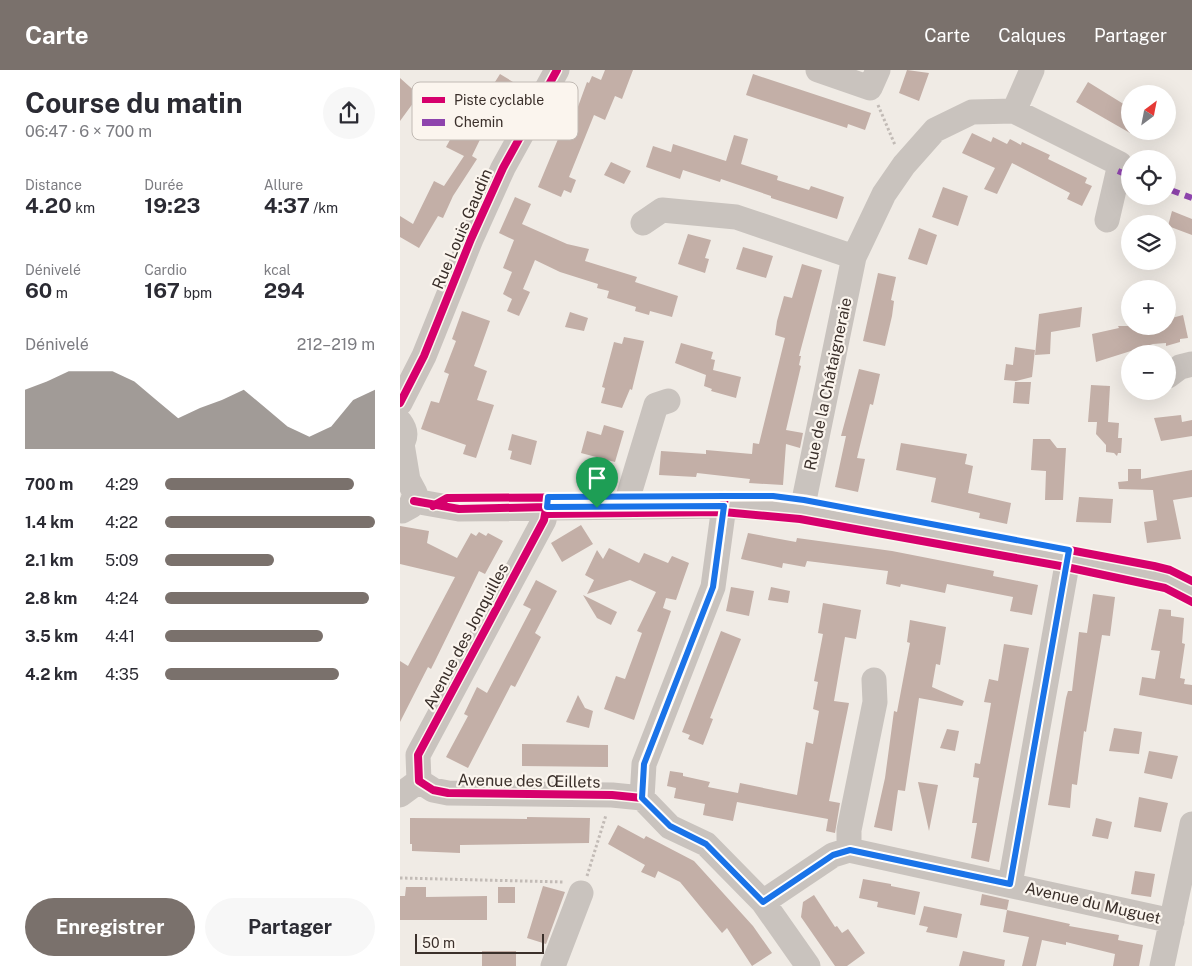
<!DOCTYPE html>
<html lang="fr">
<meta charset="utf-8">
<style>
:root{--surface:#fff;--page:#f7f7f7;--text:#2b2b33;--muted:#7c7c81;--accent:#7a716c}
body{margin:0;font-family:"Public Sans",sans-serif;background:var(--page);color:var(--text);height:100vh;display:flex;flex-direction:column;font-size:19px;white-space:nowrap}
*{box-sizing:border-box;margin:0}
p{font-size:16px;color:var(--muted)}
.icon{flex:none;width:28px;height:28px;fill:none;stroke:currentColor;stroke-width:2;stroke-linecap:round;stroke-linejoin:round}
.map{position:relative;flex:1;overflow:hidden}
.side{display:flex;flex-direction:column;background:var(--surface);width:400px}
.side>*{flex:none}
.needle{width:32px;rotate:32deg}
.tools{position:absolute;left:721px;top:15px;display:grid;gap:10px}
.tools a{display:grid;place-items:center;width:55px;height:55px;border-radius:50%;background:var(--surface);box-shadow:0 5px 20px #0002;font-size:25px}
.scale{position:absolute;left:15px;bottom:12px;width:129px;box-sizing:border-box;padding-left:5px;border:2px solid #3b302b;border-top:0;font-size:14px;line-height:18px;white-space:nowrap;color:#3b302b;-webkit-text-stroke:4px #fbf5ee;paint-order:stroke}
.pin{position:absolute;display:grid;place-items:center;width:42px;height:42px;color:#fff;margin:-51px -21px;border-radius:50% 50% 50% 0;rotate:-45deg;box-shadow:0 0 5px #0007}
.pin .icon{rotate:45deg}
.round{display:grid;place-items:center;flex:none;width:52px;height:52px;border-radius:26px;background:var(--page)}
.head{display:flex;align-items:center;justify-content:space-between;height:85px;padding:0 25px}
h1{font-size:28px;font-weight:700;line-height:38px}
.stats{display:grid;grid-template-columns:repeat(3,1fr);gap:8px;height:85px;padding:5px 25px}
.stats div{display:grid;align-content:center}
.stats b{font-size:21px;font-weight:700}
.stats small{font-size:14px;font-weight:400}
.stats p{font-size:14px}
.chart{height:140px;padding:10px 25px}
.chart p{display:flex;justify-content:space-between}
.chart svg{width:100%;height:90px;margin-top:5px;fill:var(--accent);opacity:.7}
.button{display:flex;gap:10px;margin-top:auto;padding:10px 25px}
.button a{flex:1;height:58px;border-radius:30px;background:var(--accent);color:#fff;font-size:20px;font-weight:700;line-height:58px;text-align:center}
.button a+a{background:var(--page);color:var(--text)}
ul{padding:0 25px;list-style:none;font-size:16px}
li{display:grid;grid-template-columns:80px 60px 1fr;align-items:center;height:38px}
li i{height:12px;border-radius:6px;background:var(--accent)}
header{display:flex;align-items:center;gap:30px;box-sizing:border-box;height:70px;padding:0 25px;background:var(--accent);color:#fff}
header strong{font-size:24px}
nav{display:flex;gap:28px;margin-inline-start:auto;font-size:18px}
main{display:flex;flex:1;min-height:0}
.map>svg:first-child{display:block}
.building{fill:#c3afa7}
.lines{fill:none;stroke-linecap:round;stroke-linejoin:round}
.path{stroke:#c2bbb6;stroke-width:3;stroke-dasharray:2.5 2.5;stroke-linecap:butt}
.minor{stroke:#c9c3be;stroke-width:25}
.quiet{stroke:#8e44ad;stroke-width:6;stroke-dasharray:12 6;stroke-linecap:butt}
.cycleway-casing{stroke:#fbf5ee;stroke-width:11}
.cycleway{stroke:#d6006c;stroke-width:8}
.route-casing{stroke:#fff;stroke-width:10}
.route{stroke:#1a73e8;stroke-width:6}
.labels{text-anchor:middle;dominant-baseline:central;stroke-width:4.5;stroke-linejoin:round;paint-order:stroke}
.street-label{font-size:16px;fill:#3b302b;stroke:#fbf5ee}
.key{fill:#fbf5ee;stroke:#c1bab4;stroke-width:1}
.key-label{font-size:14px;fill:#3b302b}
</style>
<header>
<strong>Carte</strong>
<nav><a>Carte</a><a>Calques</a><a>Partager</a></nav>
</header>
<main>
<section class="side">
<div class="head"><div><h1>Course du matin</h1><p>06:47 · 6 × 700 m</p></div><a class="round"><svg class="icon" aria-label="share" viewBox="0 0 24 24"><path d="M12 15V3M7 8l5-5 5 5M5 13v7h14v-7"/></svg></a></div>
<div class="stats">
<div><p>Distance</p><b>4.20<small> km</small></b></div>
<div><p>Durée</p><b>19:23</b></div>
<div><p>Allure</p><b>4:37<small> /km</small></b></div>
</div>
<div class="stats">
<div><p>Dénivelé</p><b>60<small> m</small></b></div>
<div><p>Cardio</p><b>167<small> bpm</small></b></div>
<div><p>kcal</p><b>294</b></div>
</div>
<div class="chart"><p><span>Dénivelé</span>212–219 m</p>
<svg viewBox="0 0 160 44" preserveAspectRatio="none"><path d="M0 44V15L10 11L20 6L30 6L40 6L50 11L60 20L70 29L80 24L90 20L100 15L110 24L120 33L130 38L140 33L150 20L160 15V44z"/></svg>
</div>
<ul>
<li><b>700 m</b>4:29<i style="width:90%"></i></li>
<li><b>1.4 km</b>4:22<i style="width:100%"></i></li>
<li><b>2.1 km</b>5:09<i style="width:52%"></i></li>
<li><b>2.8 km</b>4:24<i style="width:97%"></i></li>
<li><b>3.5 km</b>4:41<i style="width:75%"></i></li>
<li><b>4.2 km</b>4:35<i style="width:83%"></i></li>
</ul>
<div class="button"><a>Enregistrer</a><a>Partager</a></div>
</section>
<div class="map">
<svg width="792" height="896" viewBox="0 0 792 896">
<rect width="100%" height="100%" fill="#f0ebe5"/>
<path class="building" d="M205,0h28l-11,29 -7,-3 -10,24 -11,-5 -25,62 7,3 -5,13 -7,-3 -3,7 -23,-10 28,-67 6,3 15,-41 2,1 3,-7 9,4z
M507,0l22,3 -10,28 -20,-8z
M100,4l18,11 -23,37 -5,-3 -18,37 5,3 -24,37 -10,22 -5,-2 -19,32 -19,-11v-21l13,8 21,-43 10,5 20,-30 -18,-9 5,-9 -7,-3 6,-13 -29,-17 8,-14 44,26z
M353,4l118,39 -6,17 -17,-6 -1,4 -101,-33z
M0,8l19,17 -19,26z
M688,12l42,26v25l-54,-31z
M572,63l19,9 2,-5 14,7 3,-5 11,6 -2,5 3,-8 28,13 -2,4 39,19 -2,5 7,3 -10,20 -15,-7 3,-6 -58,-30 -15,31 -13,-5 11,-21 -33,-15z
M334,65l14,4 -7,25 37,12 -1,4 32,10 2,-4 33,11 -7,22 -66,-21v-2l-50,-17 -1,3 -37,-12 -3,9 -34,-12 7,-21 18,6 2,-8 53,17z
M211,92l20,9 -7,13 -20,-9z
M543,117l25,9 -10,30 -26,-9z
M115,127l16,7 -9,20 45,20 22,5 -4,12 52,16 -2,5 43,14 -6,21 -22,-6 -1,4 -14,-4 1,-4 -29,-9 2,-7 -12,-3 1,-4 -38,-12 -25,-12 -12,29 7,3 -11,24 -12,-5 5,-12 -9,-5 9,-22 -9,-4 11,-28 -15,-7z
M772,141l20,8v16l-24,-9z
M519,158l18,7 -10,30 -19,-6z
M288,164l23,6 -6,18 4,1 -4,14 -27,-9z
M343,177l30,9 -7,22 -30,-9z
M402,194l20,6 -23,86h2l-2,9 2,1 -15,64 17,3 -3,15 -14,-4 -3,41 -34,-2 1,-4 -53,-6 -1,4 -37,-2 2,-24 45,3v-4l46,4 1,-11 6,1 26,-106 -10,-3 2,-14 7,-25 8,2z
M478,203l18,4 -5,23 3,1 -2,15 -7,30 -22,-5z
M682,237l-2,20 -29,5 -1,22 -15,1 4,-41z
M62,241l28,10 -16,45 13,5 -10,29 17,5 -18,53 -13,-4 3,-9 -45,-16 10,-28 8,2 10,-29 -5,-2 12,-31 -4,-2z
M170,242l18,6 -4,13 -19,-4z
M783,245l5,23 -8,1v3l-14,4v-3l-13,1 -57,18 -4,-28 27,-6 -1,-2h50v-7z
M224,267l20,4 -12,49 -2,-1 -8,19 -21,-5 4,-15 -3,-1 12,-45 8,2z
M281,273l32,9 -2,7 4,1 -2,10 28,7 -5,21 -25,-7 1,-2 -8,-3 2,-11 -31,-12z
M615,277l20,3 -3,27 -16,4 -12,-1 2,-16 7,1z
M459,299l21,5 -7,31 -3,-1 -13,54 8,1 -7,33 -23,-5 11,-51h-5z
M615,312h16l-2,22 -16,-1z
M691,315l19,1 -2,36 11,1 -1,15h4l-1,15h-3l-1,3 -3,-3 -8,-1v-7l-10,-11 1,-12h-9z
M781,345l1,7 10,-2v16l-31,5 -7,-23z
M204,355l20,6 -9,31 -34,-9 6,-22 14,4z
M112,364l25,7 -6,24 -21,-6 2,-8 -4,-1z
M633,369h17l7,9h9l-3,52h-18l1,-29 -15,-1z
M501,373l66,11 -2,10 8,2 -5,27 43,10 -4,21 -28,-6 1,-5 -49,-11 5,-24 -40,-8z
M728,399h13v10l51,-9v27l-19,3 8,39 -34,4 -3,-21 13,-2 -4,-30 -34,-1 -1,-7 10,-1z
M679,427l34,2 -2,24 -35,-1z
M181,455l12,19 -31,18 -11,-19z
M0,456l29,5 -2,12 30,15 14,-25 5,3 3,-4 7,4 2,-3 15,8 -18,33 -6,-3 -43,88 -5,10 -3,-2 -28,55v-61l8,5 47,-89 -55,-13z
M348,463l48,9 1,-4 95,13 102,20 -1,5 45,9 -6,30 -22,-4 3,-14 -66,-13 -2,9 -44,-9 -1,3 -14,-3 2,-13 -81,-10 -2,6 -22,-4 -1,5 -41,-9z
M209,478l30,15 5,-10 24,10 4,-7 17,7 -13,37 -10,-2 -3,10 8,3 -37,109 -30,-11 12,-33 9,3 17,-46 -5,-2 19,-39 -26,-12 -43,14 7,-14 -9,-5 12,-25 6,9z
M136,510l21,11 -22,42 6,4 -26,50 -4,-2 -43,83 -22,-11 22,-41 -4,-2 13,-27 10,6 44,-84 -8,-4z
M331,517l23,4 -5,25 -23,-5z
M371,517l19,4 -2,12 -20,-3z
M693,524l22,3 -5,39 -8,-1 -16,97 -2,-1 -7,54 -5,-1 -2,24 -22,-3 18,-107 2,-7h4l7,-59 8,1z
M183,525l34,17 -6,13 -14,-7z
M423,533l38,7 -5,29 -11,-2 -11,64 15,2 -20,98 11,2 -5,30 -9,-2 2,-12 -91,-17 -4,19 -30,-6 2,-11 -31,-6 2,-10 -9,-2 3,-15 13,2v3l27,6 -2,5 30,6 2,-10 57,12 9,-53 7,2 6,-33 -6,-2 5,-27 -4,-1 9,-47 -5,-1z
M759,539l12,1v6l13,2 -2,25 3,1 -5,34 5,1 -1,5 8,1v20l-53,-10 3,-18 13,2 5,-28 -9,-1z
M510,550l36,7 -6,38 -4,-1 -4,23 32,14 -2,5 -43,-8 -14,93 -7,-1 -6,41 -18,-4 11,-49 9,-67 3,1 13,-69 -3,-1z
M321,561l20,8 -31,79 3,1 -10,26 -15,-6 2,-4 -8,-3z
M604,574l25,4 -40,214 -18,-4 6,-35h-5l7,-45 -6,-1 2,-14 5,1 9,-49 2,-12 -7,-1 5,-23 9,2z
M178,625l7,13 8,3 -4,17 -23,-6z
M714,658l28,4 -3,22 -30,-3z
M547,659l12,2 -4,20 -15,-3z
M122,674l86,1v22l-86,-1z
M749,681l29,5 -6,23 -28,-6z
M518,712l20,3 -9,46z
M739,727l29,6 -7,29 -27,-5z
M127,747l63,1 -1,25 -129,2v8l-48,-2v-7h-2v-26l117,1z
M696,748l16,4 -4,17 -16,-3z
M218,755l26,14 2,-3 48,25 59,65 19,27 -20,13 -25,-38 -5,5 -42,-51 -22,-11 -3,7 -14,-6 4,-7 -37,-21z
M735,801l20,3 -4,23 -20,-3z
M463,809l28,5v2l29,6 -5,23 -38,-8 1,-5 -19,-4z
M143,816l22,6 -19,52 -19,-6z
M6,817h20v10l61,-1v24h-87v-24h5z
M98,817h17v16h-17z
M582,824l27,6 -2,10 63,14 -1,2 50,9 -1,5 25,5 -4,21h-26l2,-12 -49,-12v3l-24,-5 -6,26h-14l7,-29 -26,-5 4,-22 -27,-5z
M414,825l21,32 2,-1 5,7 6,-4 17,24 -18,13h-12l-34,-49 2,-15z
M524,836l38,8 -5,24 -31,-6 2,-5 -9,-2z
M82,881h34v15h-34z
M563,881l42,9 -1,6h-45z"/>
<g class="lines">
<path class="path" d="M478,35l17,40
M187,806l19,-61
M0,808l164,4"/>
<path class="minor" d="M418,0l52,18 8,-18
M614,41l18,-41
M243,153l19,-13 74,7 118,40
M768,306l12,-9 12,-3
M0,333l24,-47 47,-117 32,-71 54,-98
M0,352c6,8 7,16 0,23
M2,374l6,36
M0,407l8,3 7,13 -4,13 -9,5
M14,431l45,8 265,-3 78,4 364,68 26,14
M324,436l-11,81 -69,177 -2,34 28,29 36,17 57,58 45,64
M225,437l31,-102 12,-4
M402,440l52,-253 30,-63 20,-29 31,-35 37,-18 42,-1 106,53 -13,56
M19,711l-1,-26 126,-235 3,-13
M19,711l14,9 15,3 164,2 30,3
M0,725l19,-14
M449,780v-20l26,-128 -1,-22
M610,814l58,-325
M363,832l70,-47 16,-5 323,71
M153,896l28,-73
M762,896l30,-142"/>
<path class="quiet" d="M718,101l12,5
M768,119l24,9"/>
<g class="cycleway-casing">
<path id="cycleway" d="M0,333l24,-47 47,-117 32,-71 54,-98
M148,427l-4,23 -126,235 1,26 14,9 15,3 164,2 30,3 2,-34 69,-177 12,-91
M14,431l45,8 88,-2
M33,436l14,-8 326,-2 32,4 349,66 16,4 22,11
M146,444l177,-2 77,7 266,48 99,21 27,14"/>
</g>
<use href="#cycleway" class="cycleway"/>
</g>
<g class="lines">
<g class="route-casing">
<path id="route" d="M325,426h48l31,4 265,50 -59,334 -160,-34 -17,5 -70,47 -57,-58 -36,-18 -28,-28 2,-34 69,-177 11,-81 -177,1 1,-10z"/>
</g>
<use href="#route" class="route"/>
</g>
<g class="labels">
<g class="street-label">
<text transform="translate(62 159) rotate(-67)">Rue Louis Gaudin</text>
<text transform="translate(428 314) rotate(-78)">Rue de la Châtaigneraie</text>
<text transform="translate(66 566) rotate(-62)">Avenue des Jonquilles</text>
<text transform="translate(129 711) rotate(1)">Avenue des Œillets</text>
<text transform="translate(693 833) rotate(13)">Avenue du Muguet</text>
</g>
</g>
<rect x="12" y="12" width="166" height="58" rx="8" class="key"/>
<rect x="22" y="27" width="23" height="6" fill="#d6006c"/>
<rect x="22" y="49" width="23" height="7" fill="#8e44ad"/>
<g class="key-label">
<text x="54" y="35">Piste cyclable</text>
<text x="54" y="57">Chemin</text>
</g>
</svg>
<div class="tools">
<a><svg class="needle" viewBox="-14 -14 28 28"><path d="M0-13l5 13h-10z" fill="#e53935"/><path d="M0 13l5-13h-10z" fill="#7c7c81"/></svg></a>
<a><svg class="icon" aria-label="locate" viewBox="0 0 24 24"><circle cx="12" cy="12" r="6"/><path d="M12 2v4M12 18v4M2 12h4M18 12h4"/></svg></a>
<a><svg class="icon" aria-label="layers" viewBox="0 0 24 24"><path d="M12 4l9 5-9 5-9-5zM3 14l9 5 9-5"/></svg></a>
<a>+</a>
<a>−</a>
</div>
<div class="scale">50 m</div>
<div class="pin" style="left:197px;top:438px;background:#1e9e55"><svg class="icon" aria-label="arrive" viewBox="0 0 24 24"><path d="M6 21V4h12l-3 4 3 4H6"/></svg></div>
</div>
</main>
